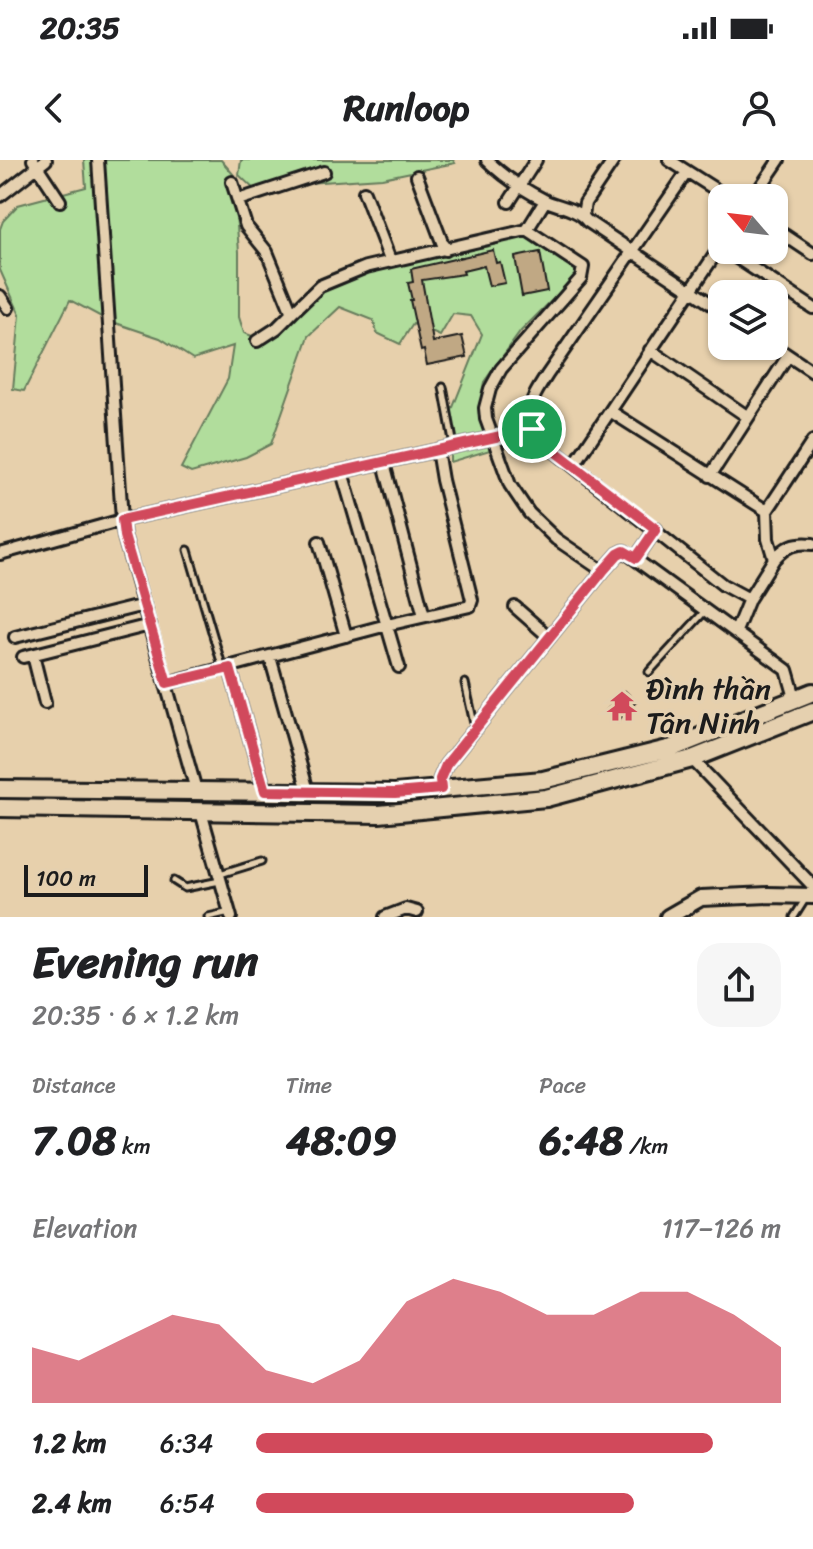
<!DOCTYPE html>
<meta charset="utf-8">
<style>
:root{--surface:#fff;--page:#f6f6f6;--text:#202124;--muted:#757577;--accent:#d1495b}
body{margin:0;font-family:Sriracha,sans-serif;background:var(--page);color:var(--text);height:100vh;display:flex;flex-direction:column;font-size:30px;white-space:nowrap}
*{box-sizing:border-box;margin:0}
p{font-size:26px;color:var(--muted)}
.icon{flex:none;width:44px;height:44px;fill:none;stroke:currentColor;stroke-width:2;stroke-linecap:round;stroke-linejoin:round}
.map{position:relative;height:757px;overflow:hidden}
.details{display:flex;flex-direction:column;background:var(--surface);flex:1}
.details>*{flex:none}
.needle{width:52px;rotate:298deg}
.controls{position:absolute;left:708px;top:24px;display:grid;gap:16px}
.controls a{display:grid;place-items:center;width:80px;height:80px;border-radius:16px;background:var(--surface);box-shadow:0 2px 6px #0004;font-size:40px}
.scale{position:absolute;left:24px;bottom:20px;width:124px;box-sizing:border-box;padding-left:8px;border:4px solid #1c1c1c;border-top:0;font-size:22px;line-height:28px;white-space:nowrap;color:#1c1c1c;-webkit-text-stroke:6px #e5d0af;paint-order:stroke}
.pin{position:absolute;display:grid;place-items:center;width:68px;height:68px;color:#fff;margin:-34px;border:4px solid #fff;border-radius:50%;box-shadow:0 2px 8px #0007}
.round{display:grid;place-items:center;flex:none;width:84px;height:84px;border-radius:24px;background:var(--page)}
.summary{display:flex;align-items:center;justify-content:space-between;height:136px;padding:0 32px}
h1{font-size:44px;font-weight:700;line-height:60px}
.metrics{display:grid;grid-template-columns:repeat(3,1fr);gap:12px;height:136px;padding:8px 32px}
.metrics div{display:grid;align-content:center}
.metrics b{font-size:40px;font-weight:700}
.metrics small{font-size:22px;font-weight:400}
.metrics p{font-size:22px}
.chart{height:224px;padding:16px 32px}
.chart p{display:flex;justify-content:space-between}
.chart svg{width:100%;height:144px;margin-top:8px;fill:var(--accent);opacity:.7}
ul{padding:0 32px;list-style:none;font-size:26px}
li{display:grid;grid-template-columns:128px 96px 1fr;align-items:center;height:60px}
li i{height:20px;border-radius:10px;background:var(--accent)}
.status{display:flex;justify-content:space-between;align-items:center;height:56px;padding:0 40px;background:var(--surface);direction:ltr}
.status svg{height:22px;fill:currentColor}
header{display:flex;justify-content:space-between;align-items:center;height:104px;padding:0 32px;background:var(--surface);font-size:36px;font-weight:700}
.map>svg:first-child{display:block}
.green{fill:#b1dd9c;stroke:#667c5c;stroke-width:2}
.building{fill:#c0a884;stroke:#1c1c1c;stroke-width:2}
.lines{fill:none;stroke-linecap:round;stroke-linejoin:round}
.lane-casing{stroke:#1c1c1c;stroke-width:11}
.street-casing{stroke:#1c1c1c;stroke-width:16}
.secondary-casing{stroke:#1c1c1c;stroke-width:20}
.primary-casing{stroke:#1c1c1c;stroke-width:22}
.lane{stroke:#e5d0af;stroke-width:5}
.street{stroke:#e5d0af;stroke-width:10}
.secondary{stroke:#e5d0af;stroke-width:14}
.primary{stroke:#e5d0af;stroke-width:16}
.route-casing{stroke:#fff;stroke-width:16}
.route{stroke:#d1495b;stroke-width:10}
.labels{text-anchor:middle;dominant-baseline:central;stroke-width:8;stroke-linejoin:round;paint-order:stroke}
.poi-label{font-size:30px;fill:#1c1c1c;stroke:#e5d0af;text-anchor:start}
</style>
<div class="status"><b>20:35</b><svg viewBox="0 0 49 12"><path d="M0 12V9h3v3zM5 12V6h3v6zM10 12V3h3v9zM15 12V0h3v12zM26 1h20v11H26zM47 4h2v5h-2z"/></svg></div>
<header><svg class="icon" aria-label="back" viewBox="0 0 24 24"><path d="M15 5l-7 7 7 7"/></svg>Runloop<svg class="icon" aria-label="person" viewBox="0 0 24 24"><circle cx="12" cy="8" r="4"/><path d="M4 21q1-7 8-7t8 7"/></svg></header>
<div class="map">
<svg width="813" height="757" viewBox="0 0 813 757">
<rect width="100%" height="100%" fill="#e7d0ac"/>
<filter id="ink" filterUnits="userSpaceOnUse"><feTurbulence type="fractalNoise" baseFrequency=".0125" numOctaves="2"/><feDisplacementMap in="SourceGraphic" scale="16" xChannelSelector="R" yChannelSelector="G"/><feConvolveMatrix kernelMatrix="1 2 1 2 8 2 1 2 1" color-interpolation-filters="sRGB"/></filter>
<g filter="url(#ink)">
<path class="green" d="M84,0h137l12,14 6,78v65l5,16 19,7 60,-57 204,-53 54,33 -7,15 -53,53 -37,51 -3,15 13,42 -4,11 -40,12v-47l32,-81 -11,-18 -18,-2 -13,22 -27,-12 -13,20 -23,-11 -4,-13 -33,-13 -31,29 -38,108 -25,13 -55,16 -10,-5 47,-89 5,-33 -40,13 -33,-21 -53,-18 -37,-20 -46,91 -11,-2 7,-74 -20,-45v-41l3,-8 15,-16 68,-18z
M241,0h212l2,3 -73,15 -76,5 -47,11 -20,-19z"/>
<path class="building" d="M493,90l3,13 4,-1 5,21 -16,3 -5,-20 -21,5 1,3 -42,6 11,62 29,-6 5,21 -40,8 -3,-15 -3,1 -11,-51h2l-4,-17 5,-1 -2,-13z
M540,92l7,39 -25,5 -7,-39z
M625,531l11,11 -18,19 -11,-11z"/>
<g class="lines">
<g class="lane-casing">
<path id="lane" d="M443,227l11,59
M188,390l35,119
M649,512l56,-61
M465,523l10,45
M220,714l42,-13
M174,721l11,7 35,-7
M208,757l22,-5
M794,757l12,-19"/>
</g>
<g class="street-casing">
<path id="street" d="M33,0l27,41
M487,0c16,16 39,31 59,41 14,6 32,8 41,20l135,90
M669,0l60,38
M687,12l-140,203c-18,28 -29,45 1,71l175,139 26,14
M417,16l28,74
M232,22l14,44 21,26 25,61 28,-27 46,-19 161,-37 18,-29
M364,32l26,68
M0,36l46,-36
M753,38l26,-38
M238,40l86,-28
M509,42l27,-42
M583,55l2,-12 29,-43
M774,68l39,26
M527,70l56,37 -2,11 -80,91 -11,20 -5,19 1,11 24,66 19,28 27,26 47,32
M725,90l88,58
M0,136l8,12
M257,181l20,-13 15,-15
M774,186l39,26
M650,190l98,67
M610,251l157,100 1,28 6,20 -25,40 -13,32
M384,303l40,153
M574,305l148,-221
M342,312l57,195
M710,316l78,-120
M767,351l46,-70
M319,382l27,94
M0,394l122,-34 -24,-360
M636,398l20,-29
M774,399c12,-13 21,-17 39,-15
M515,447l34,30
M15,477l129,-32
M33,495l12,48
M23,497l127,-32
M270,497l38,134
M230,508l35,123
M167,523l220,-58 83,-19 2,-6 -30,-120 -5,-30
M692,599l121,127
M441,629l-1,-10 6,-14 157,-194 15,-17 6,-3 163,119 9,31
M196,630l-72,-254 -2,-16 410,-91
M201,652l30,105
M385,757l21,-8 11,3"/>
</g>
<g class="secondary-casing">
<path id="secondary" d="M668,757l33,-19 67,-3 45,1"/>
</g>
<g class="primary-casing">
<path id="primary" d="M0,629l395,4 148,-13 129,-32 141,-56
M0,648l379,6 167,-16 146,-39 121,-48"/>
</g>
<use href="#lane" class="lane"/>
<use href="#street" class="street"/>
<use href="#secondary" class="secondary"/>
<use href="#primary" class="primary"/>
</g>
</g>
<g class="lines" filter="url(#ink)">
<g class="route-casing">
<path id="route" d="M532,269l16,17 108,83 -20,29 -12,-7 -6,3 -15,17 -157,194 -6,14 1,10 -46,4 -130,-2 -35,-123 -63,15 -43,-147 -2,-16z"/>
</g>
<use href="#route" class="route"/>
</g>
<defs>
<g id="temple-bare" transform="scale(2.4)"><path d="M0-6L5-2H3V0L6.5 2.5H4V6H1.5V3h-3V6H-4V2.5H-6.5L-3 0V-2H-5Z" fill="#d1495b" stroke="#e5d0af" stroke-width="2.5" paint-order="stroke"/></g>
</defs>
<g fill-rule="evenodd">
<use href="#temple-bare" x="622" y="546"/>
</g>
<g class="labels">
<g class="poi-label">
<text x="646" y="529">Đình thần<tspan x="646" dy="34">Tân Ninh</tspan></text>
</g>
</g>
</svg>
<div class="controls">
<a><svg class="needle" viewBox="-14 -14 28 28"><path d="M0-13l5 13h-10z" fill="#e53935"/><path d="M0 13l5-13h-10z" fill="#757577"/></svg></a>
<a><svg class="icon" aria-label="layers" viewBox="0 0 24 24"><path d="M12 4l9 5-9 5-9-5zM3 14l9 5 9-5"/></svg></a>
</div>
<div class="scale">100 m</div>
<div class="pin" style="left:532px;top:269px;background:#1e9e55"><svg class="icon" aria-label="arrive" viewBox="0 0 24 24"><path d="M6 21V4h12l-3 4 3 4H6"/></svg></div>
</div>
<section class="details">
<div class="summary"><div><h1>Evening run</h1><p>20:35 · 6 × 1.2 km</p></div><a class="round"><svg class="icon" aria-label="share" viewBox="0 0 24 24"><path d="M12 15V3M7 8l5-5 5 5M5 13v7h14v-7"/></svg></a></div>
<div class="metrics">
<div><p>Distance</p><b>7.08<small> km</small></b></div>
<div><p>Time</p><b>48:09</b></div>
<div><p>Pace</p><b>6:48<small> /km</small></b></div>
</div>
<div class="chart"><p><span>Elevation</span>117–126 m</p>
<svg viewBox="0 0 160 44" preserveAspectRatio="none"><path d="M0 44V27L10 31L20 24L30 17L40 20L50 34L60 38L70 31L80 13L90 6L100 10L110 17L120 17L130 10L140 10L150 17L160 27V44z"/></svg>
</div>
<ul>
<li><b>1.2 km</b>6:34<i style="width:87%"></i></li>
<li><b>2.4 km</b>6:54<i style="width:72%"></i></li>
</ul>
</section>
